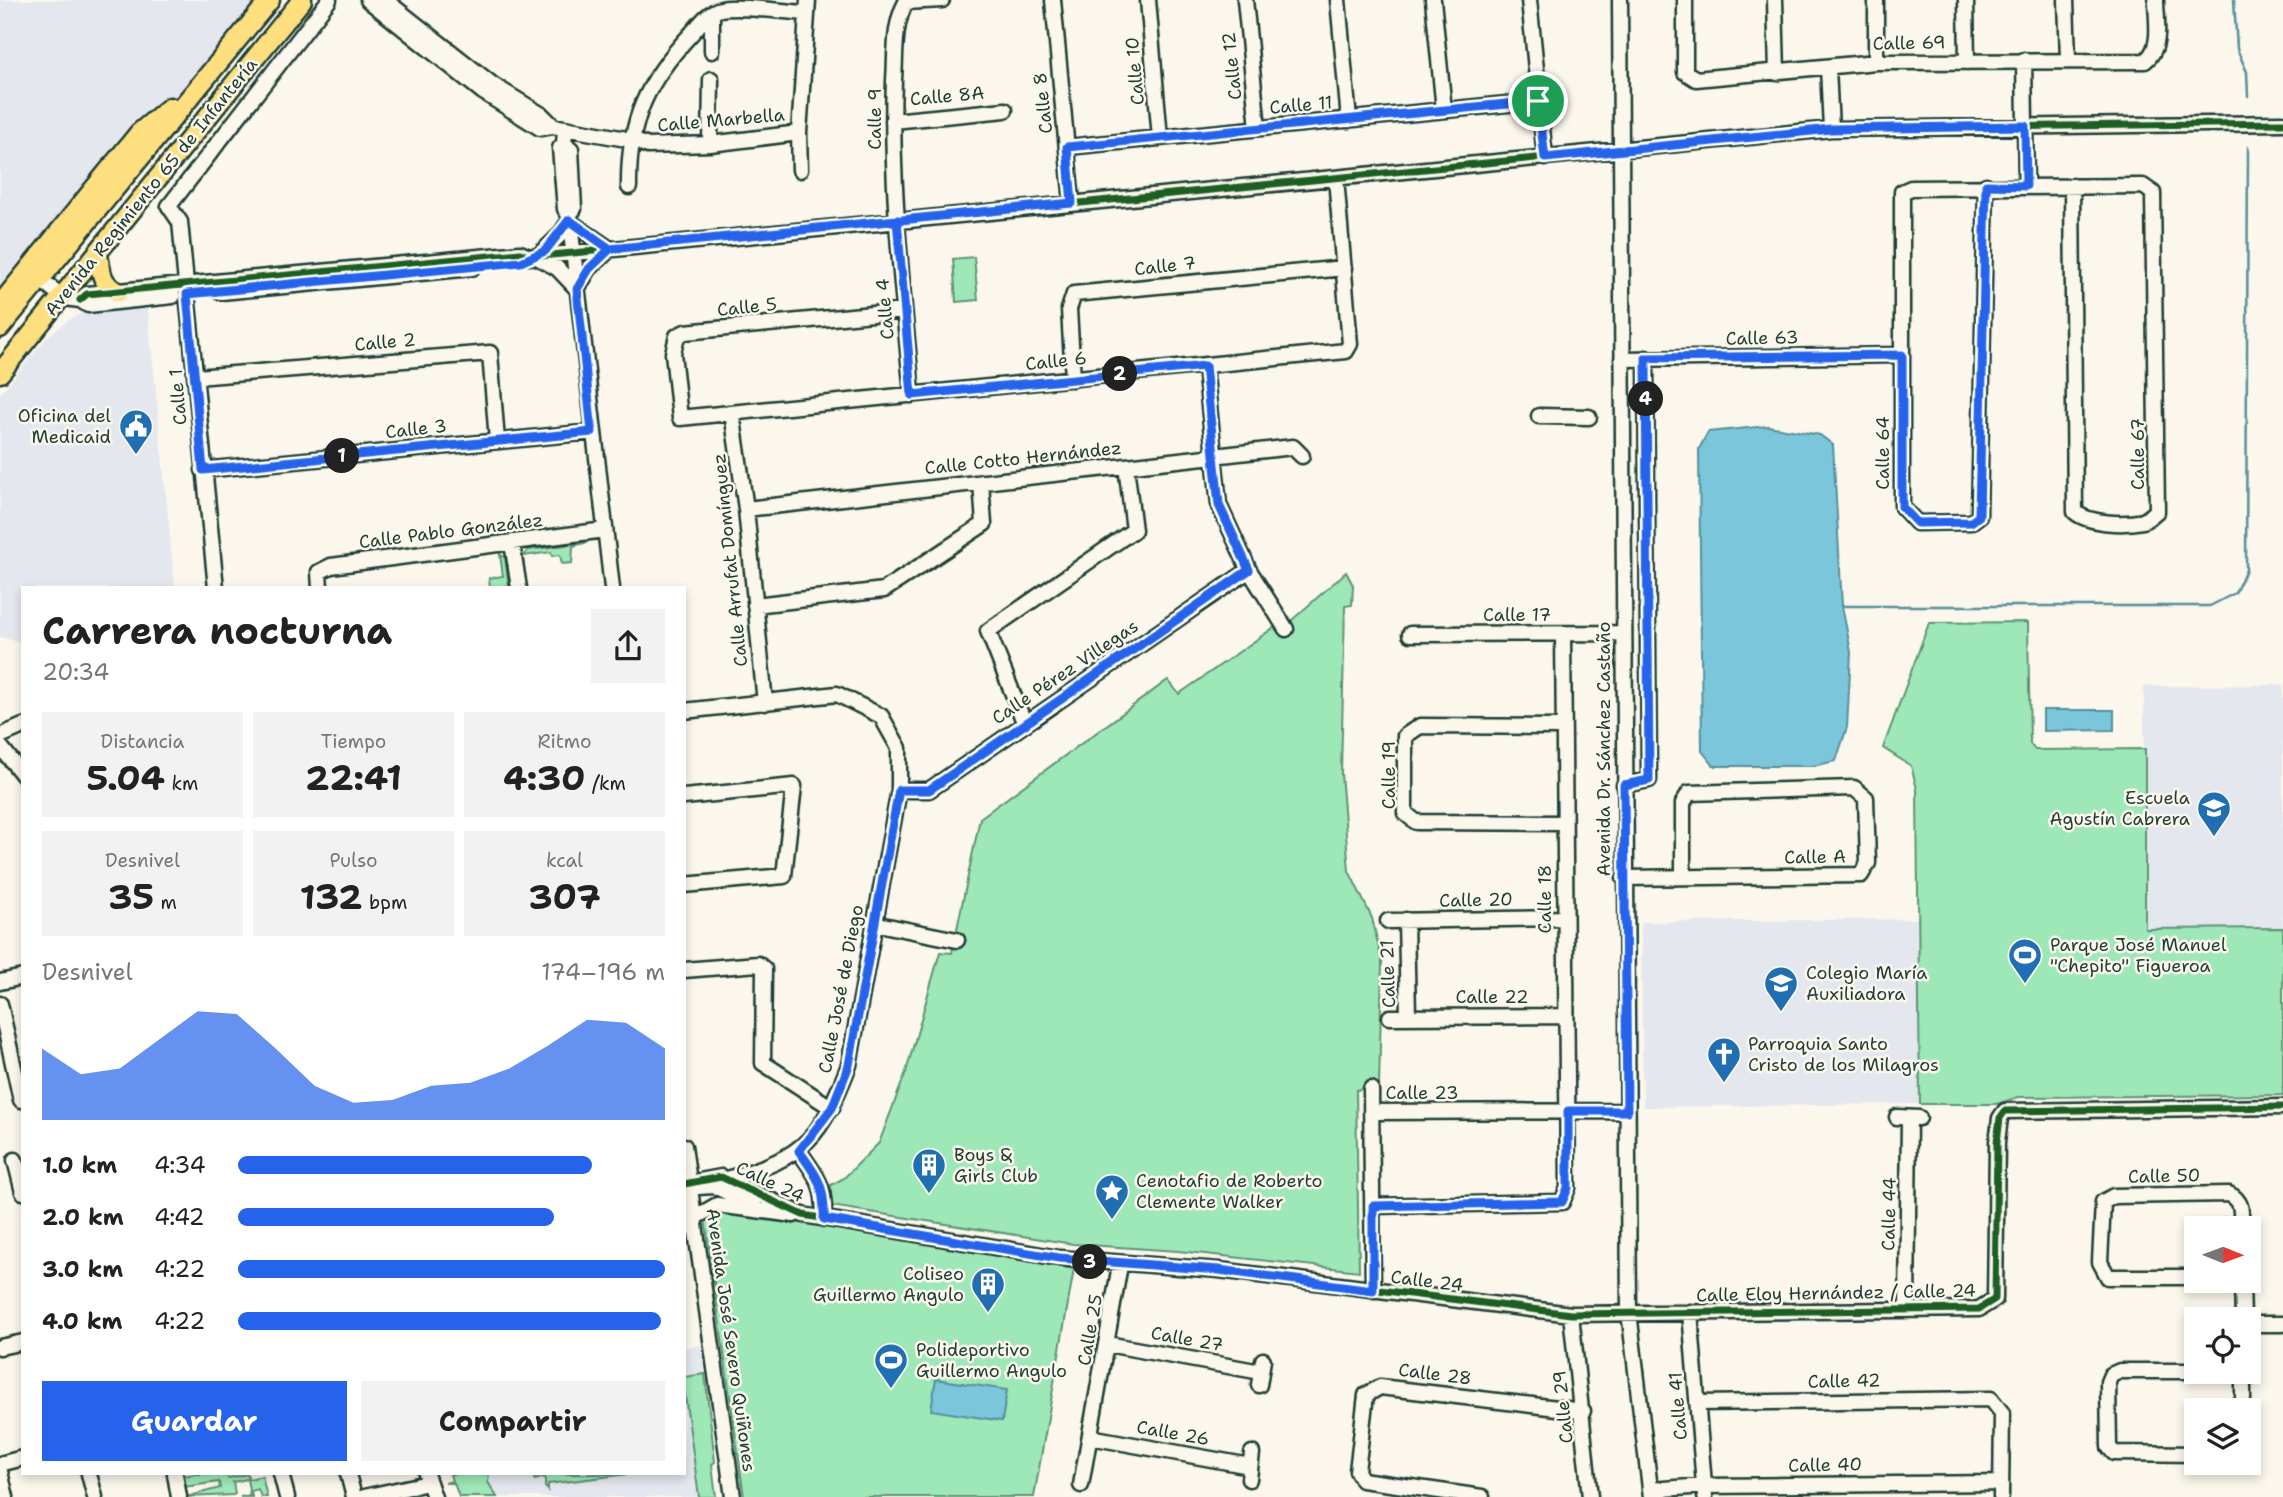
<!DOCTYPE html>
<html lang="es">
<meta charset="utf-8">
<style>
:root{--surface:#fff;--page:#f2f2f2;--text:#222;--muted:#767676;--accent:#2563eb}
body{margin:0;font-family:"Shantell Sans",sans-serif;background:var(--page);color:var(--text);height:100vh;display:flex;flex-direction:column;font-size:26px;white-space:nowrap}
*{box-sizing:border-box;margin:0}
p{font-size:23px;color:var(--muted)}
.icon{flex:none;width:38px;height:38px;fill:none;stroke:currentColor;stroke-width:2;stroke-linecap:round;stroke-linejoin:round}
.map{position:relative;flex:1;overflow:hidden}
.panel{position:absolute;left:21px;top:586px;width:665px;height:889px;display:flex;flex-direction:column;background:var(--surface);border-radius:0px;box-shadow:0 4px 10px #0003}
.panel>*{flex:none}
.needle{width:46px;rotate:91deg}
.tools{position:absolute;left:2184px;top:1216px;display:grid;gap:14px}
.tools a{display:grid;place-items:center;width:77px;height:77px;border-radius:0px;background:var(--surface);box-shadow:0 4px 10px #0003;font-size:35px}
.pin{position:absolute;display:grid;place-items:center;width:60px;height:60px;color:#fff;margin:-30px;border:4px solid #fff;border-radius:50%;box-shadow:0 2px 7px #0007}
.km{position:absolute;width:35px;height:35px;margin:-18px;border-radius:50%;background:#222;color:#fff;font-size:19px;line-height:35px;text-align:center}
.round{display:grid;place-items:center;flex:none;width:74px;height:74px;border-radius:0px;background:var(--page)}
.headline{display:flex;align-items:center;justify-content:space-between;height:119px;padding:0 21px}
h1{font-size:38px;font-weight:700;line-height:52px}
.metrics{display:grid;grid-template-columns:repeat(3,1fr);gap:10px;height:119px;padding:7px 21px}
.metrics div{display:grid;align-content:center;border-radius:0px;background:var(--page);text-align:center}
.metrics b{font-size:35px;font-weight:700}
.metrics small{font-size:19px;font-weight:400}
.metrics p{font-size:19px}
.chart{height:196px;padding:14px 21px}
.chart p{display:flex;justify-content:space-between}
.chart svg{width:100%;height:126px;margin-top:7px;fill:var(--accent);opacity:.7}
.action{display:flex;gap:14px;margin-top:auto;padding:14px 21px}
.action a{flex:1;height:80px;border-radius:0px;background:var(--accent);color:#fff;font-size:28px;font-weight:700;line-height:80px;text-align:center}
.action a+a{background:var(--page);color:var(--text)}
ul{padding:0 21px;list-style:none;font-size:23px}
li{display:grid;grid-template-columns:112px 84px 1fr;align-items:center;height:52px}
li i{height:18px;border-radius:9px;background:var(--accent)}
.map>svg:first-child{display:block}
.built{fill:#e4e7ee}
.green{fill:#9ee8b7;stroke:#5e9276;stroke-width:2}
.water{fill:#7cc6dc;stroke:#578f99;stroke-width:2}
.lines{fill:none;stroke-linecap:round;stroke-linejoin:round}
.stream{stroke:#578f99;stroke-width:2.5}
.minor-casing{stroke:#1f3d34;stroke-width:19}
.major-casing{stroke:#1f3d34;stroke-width:23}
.minor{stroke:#fbf7ec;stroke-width:14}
.major{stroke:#fedf80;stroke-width:18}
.cycleway-casing{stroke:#fbf7ec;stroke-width:11}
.cycleway{stroke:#1b5e20;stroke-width:7}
.route-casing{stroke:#fff;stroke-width:14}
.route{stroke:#2563eb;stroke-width:9}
.labels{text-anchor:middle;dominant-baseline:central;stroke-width:5;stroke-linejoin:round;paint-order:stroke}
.street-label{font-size:18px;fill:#1f3d34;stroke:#fbf7ec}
.poi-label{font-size:18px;fill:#1f3d34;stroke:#fbf7ec;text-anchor:start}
</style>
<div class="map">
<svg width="2283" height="1497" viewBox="0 0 2283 1497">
<rect width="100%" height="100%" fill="#fbf7ec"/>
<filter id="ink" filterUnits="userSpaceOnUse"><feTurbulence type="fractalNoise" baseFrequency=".0143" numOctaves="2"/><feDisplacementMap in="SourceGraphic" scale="14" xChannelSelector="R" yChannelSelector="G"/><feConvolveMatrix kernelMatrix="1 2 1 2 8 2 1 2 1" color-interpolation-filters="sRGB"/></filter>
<g filter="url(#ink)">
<path class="built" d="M0,0h266l-266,333z
M147,302l28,286h-152v55l-23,-6v-243l48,-58 21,-16 24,-12z
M2283,685v243l-138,1 -1,-243z
M1919,919l1,185 -277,3 -2,-185z
M701,1345l15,152h-238l-11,-23h217v-126z"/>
<path class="green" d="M974,257l4,43 -22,2 -3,-43z
M588,542l-15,4 -1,17 -10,1 -2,-9 -8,1 -1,-4 -27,4 4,-6z
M500,554l5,4 4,30h-19l-1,-10 14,-2z
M1346,572l7,13 -1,20 -7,1 -4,167 8,98 23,47 10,44 -3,125 -23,3 3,181 -181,-20 -105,-7 -242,-38v-21l13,-7 35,-35 27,-71 34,-120 12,1 28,-135 188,-138 11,14 110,-77 2,4z
M2028,622l2,122 5,6 110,-1v180l138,-1v167l-265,2 -21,7h-77l-3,-315 -6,-23 -28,-18 46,-125z
M744,1211l330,58 -40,228h-290l-39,-278 5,-7z
M705,1374l10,88 -3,2 4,33h-17l-15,-109v-11z
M195,1474h31l2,4 19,-4 2,5 13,-3 5,21h-6l-3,-8 -7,2 1,6h-12l10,-2 -3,-16 -14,3 2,12 -2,1 -47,2 34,-9 -1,-6 -35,5 -3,-11z
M450,1474h39l-1,8 9,15h-38l-5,-14h-9l7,-2z
M531,1474h97l-80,10v6l-3,-3v-10l-10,3z"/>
<path class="water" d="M1768,426l52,9 13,10 9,161 9,46 -4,75 -11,34 -23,5h-99l-12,-15 -3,-302 9,-17z
M2043,710h71v20l-71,1z
M936,1379l71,11 -5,31 -71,-11z"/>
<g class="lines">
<path class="stream" d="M2234,0l3,49 10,23 1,24
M1842,606h368l25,-13 11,-23 2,-423"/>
<g class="minor-casing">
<path id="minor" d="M368,0l115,92 57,36 13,-2 79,14 16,6 62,-2 89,-11
M385,0l108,85 49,30 11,11
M1053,0l19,203
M1148,0l12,138
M1245,0l13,128
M1338,0l11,120
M1433,0l11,110
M1529,0l16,158
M1620,0l9,1312 22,185
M1685,0v72l11,7 180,-17 269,-1c18,-13 11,-41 11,-61
M1775,0l2,73
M1876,0v62
M1966,0l1,62
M2066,0l2,59
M712,51v-38
M2024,60l2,126
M1828,68l3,61
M893,121l112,-11
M565,129l-1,15 -4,4 5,61 4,6 43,373
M564,144l7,5 3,60 -4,5
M710,144l1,-65
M1067,147l471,-46
M800,170l-1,-37 9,-133
M1986,185l-7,331 -8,6 -54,1 -15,-16v-315l9,-4 232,-2 10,7 4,318c-4,3 -9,8 -14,10 -19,4 -54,3 -68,-9l-3,-326
M629,187c-1,-67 18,-106 63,-154 8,-9 17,-22 29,-24 20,-4 64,3 86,4
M569,221l41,28 -21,20 -12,20 -20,-21 -20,-11 24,-23z
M32,273l32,25 16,2 8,5 85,-9
M221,292l251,-24
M80,300l7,-6 433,-41 9,4 44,-4 1258,-124 452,-6
M904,311l-219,21 -8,4 -4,17 7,65 666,-67 4,-7 -14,-166
M1622,359l280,-4
M1205,366l14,139 30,65 37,59
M196,377l294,-24 7,88
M1073,379l-4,-70 5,-15 270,-26
M912,395c-9,-105 -22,-210 -18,-315 2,-27 -1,-54 12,-78l36,-2
M732,413l14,96 19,194
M1539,416l50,1
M203,470l389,-38
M746,509l547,-62 9,9
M512,543l7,45
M216,588l-36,-366 -11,-16 160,-206
M320,588l-1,-16 12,-6 274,-36
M755,605l129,-15 100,-66 -3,-42
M1410,634l213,-1
M684,711l153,-17 44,22 18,32v42l-50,275c-28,72 -43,92 -119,113
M1024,722l-36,-91 146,-101 -8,-64
M1562,727l-142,-1 -15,10v77l11,9 147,1
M0,736l23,-10
M0,746l23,29
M1624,785l25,-5 -3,-422
M899,790h30l320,-220
M684,797l110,-11 -10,90 -100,9
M1624,878l237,-3 7,-12 -2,-65 -12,-10 -165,5 -6,10v74
M1406,920l2,96
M1388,921l176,-3
M873,923l84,17
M684,970l74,-6 6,5 -1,94 69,45
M0,982l23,-5
M0,1004l21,96
M1390,1017l175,-1
M1371,1089l2,201
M1372,1112l255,-1
M1897,1117l22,1
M684,1146l49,351
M799,1151c19,26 26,35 25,68
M15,1160l8,32
M684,1184l37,-7 82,38 256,43 160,12 352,44 408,-5 16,-10 2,-157 3,-24 5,-7 278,-4
M698,1187l16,-1 40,19
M1373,1206l189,-4 6,-14 -5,-554
M694,1218l23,-13 77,10
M2196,1277h-88l-8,-15 3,-60 11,-6 115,-2c15,7 12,20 12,34
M2242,1281l1,39
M1907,1310l2,-192
M1690,1312l15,185
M1571,1314l19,183
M2249,1324h34
M1107,1344l154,28
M0,1347l23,-5
M2196,1371h-76l-9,4 -3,7 1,65 5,6 82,1
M1259,1385l4,-25
M1697,1403l294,-4 11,14 -1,84
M2243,1410v-38
M1090,1437l160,29
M0,1464l23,-6
M0,1472l6,25
M89,1474l6,23
M175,1474l4,23
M281,1474l6,23
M348,1474l6,23
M426,1474l8,23
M1249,1479l3,-26
M1081,1485l39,-220
M1650,1490l54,-4 297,-3
M364,1497l64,-14
M1482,1497l-120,-17 -5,-9 9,-76 14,-8 203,24"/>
</g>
<g class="major-casing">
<path id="major" d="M98,254c3,18 3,30 20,38
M0,305l139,-172 31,-26
M0,328l270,-328
M0,373l302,-373"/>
</g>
<use href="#minor" class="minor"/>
<use href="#major" class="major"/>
<g class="cycleway-casing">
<path id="cycleway" d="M80,300l7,-6 433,-41 9,4 44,-4 1258,-124 452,-6
M684,1184l37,-7 82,38 256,43 160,12 352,44 408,-5 16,-10 2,-157 3,-24 5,-7 278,-4"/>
</g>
<use href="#cycleway" class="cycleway"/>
</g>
</g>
<g class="lines" filter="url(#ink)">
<g class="route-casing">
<path id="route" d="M1538,101l-471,46 5,56 -462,46 -21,20 -12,20 15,143 -389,38 -16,-176 334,-32 24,-11 24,-31 41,29 287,-29 15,175 293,-29 14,139 30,65 -320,220h-30l-50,275 -17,43 -33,43c19,26 26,35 25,68l235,39 160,12 154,20v-84l189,-4 6,-14v-77h59l-3,-326 25,-5 -3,-422 256,-3v152l15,16 54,-1 8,-6 7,-331 40,1 -1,-60 -194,3 -286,29 -7,-57"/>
</g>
<use href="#route" class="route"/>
</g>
<defs>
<g id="civic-pin" transform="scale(1.75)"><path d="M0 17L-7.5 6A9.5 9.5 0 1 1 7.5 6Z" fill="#1f6fb2" stroke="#fbf7ec"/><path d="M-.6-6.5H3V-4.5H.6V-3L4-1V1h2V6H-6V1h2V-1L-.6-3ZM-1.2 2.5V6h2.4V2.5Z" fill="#fff"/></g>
<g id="school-pin" transform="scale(1.75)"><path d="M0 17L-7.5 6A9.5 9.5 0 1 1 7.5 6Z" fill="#1f6fb2" stroke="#fbf7ec"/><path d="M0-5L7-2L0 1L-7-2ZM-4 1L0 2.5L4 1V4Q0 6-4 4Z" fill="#fff"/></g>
<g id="stadium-pin" transform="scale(1.75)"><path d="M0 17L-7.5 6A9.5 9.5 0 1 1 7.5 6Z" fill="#1f6fb2" stroke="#fbf7ec"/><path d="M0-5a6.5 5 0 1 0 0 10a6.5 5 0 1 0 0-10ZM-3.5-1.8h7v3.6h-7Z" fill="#fff"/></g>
<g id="church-pin" transform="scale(1.75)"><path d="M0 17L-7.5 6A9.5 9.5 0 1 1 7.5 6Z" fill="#1f6fb2" stroke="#fbf7ec"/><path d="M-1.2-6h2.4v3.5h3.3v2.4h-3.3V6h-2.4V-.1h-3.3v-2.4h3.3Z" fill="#fff"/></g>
<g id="building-pin" transform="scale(1.75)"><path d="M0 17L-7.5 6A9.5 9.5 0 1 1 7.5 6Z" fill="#1f6fb2" stroke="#fbf7ec"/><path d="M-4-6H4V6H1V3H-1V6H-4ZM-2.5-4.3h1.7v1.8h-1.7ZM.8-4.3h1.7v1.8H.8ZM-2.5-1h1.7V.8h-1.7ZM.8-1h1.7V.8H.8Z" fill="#fff"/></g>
<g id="sight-pin" transform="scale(1.75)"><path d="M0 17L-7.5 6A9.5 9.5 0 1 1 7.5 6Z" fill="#1f6fb2" stroke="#fbf7ec"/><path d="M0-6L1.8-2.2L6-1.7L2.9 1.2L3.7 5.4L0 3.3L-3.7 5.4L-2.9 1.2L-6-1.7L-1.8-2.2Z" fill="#fff"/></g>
</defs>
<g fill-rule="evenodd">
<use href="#civic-pin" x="136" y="426"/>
<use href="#school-pin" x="2214" y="808"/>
<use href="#stadium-pin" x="2025" y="955"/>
<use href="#school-pin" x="1781" y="983"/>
<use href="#church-pin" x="1724" y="1054"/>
<use href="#building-pin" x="929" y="1165"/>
<use href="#sight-pin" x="1112" y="1191"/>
<use href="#building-pin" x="988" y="1284"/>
<use href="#stadium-pin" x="891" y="1360"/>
</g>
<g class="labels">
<g class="street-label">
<text transform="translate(1909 43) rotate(-1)">Calle 69</text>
<text transform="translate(1232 66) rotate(-96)">Calle 12</text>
<text transform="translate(1135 71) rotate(-95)">Calle 10</text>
<text transform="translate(947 96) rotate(-5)">Calle 8A</text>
<text transform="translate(1043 103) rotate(-96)">Calle 8</text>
<text transform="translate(1301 105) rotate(-5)">Calle 11</text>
<text transform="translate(875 119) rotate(-90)">Calle 9</text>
<text transform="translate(721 120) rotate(-5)">Calle Marbella</text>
<text transform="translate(151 187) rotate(-51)">Avenida Regimiento 65 de Infantería</text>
<text transform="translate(1165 266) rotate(-6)">Calle 7</text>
<text transform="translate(747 307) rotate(-6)">Calle 5</text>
<text transform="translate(885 309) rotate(-95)">Calle 4</text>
<text transform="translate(1762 338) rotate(-1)">Calle 63</text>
<text transform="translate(385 342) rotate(-5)">Calle 2</text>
<text transform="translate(1056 361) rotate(-6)">Calle 6</text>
<text transform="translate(178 397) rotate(-95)">Calle 1</text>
<text transform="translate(416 429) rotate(-6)">Calle 3</text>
<text transform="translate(1883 453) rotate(-90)">Calle 64</text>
<text transform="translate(2138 454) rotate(-90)">Calle 67</text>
<text transform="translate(1023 458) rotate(-6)">Calle Cotto Hernández</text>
<text transform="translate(451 531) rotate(-7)">Calle Pablo González</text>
<text transform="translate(730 560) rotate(-96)">Calle Arrufat Domínguez</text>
<text x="1517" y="615">Calle 17</text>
<text transform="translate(1065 672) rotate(-34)">Calle Pérez Villegas</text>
<text transform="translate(1604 749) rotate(-90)">Avenida Dr. Sánchez Castaño</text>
<text transform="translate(1389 775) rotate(-90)">Calle 19</text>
<text transform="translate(1815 857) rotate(-1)">Calle A</text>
<text transform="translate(1545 899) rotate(-90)">Calle 18</text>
<text transform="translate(1476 900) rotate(-1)">Calle 20</text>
<text transform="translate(1388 974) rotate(-92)">Calle 21</text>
<text transform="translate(841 989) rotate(-79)">Calle José de Diego</text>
<text x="1492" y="997">Calle 22</text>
<text x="1422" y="1093">Calle 23</text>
<text transform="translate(2164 1176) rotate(-1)">Calle 50</text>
<text transform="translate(770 1182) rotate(25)">Calle 24</text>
<text transform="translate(1889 1214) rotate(-89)">Calle 44</text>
<text transform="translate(1427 1281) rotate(7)">Calle 24</text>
<text transform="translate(1836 1293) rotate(-1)">Calle Eloy Hernández / Calle 24</text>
<text transform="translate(1090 1330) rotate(-80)">Calle 25</text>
<text transform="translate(1187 1339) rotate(10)">Calle 27</text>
<text transform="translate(731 1340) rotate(82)">Avenida José Severo Quiñones</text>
<text transform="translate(1435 1374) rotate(7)">Calle 28</text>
<text transform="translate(1844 1381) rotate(-1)">Calle 42</text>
<text transform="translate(1678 1406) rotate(-95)">Calle 41</text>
<text transform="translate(1563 1407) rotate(-96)">Calle 29</text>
<text transform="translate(1173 1433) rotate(10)">Calle 26</text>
<text transform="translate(1825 1465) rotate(-1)">Calle 40</text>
</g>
<g class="poi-label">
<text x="111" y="416" text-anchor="end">Oficina del<tspan x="111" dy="21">Medicaid</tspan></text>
<text x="2190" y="798" text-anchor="end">Escuela<tspan x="2190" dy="21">Agustín Cabrera</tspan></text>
<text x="2050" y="945">Parque José Manuel<tspan x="2050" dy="21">"Chepito" Figueroa</tspan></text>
<text x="1806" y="973">Colegio María<tspan x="1806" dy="21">Auxiliadora</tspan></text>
<text x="1748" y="1044">Parroquia Santo<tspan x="1748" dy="21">Cristo de los Milagros</tspan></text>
<text x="954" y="1155">Boys &amp;<tspan x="954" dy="21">Girls Club</tspan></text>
<text x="1136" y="1181">Cenotafio de Roberto<tspan x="1136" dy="21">Clemente Walker</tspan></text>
<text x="964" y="1274" text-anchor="end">Coliseo<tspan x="964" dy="21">Guillermo Angulo</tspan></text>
<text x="916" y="1350">Polideportivo<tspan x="916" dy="21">Guillermo Angulo</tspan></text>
</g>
</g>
</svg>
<div class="tools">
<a><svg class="needle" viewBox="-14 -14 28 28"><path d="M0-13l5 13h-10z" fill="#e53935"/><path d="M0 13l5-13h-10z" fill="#767676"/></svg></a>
<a><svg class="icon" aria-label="locate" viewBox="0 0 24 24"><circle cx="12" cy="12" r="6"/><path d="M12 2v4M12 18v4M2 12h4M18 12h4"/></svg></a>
<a><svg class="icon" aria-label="layers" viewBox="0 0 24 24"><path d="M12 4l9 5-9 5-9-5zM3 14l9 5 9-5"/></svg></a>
</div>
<div class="pin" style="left:1538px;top:101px;background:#1e9e55"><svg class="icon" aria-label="arrive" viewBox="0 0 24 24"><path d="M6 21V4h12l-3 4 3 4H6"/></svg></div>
<b class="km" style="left:342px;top:456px">1</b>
<b class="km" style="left:1120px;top:374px">2</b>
<b class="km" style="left:1090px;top:1262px">3</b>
<b class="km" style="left:1646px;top:399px">4</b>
<section class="panel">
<div class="headline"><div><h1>Carrera nocturna</h1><p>20:34</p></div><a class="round"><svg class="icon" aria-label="share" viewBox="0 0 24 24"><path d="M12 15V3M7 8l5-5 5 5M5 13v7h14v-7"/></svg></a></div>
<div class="metrics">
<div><p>Distancia</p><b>5.04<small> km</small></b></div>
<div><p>Tiempo</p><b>22:41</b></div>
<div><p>Ritmo</p><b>4:30<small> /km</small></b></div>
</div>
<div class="metrics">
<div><p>Desnivel</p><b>35<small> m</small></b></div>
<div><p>Pulso</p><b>132<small> bpm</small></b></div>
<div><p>kcal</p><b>307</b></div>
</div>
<div class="chart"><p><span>Desnivel</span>174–196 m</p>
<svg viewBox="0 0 160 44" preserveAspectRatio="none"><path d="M0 44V19L10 28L20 26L30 16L40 6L50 7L60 19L70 32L80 38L90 37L100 32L110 31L120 26L130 18L140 9L150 10L160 19V44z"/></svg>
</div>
<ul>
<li><b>1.0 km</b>4:34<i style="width:83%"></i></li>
<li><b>2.0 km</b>4:42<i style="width:74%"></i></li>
<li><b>3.0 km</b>4:22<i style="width:100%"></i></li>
<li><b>4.0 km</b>4:22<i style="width:99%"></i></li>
</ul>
<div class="action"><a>Guardar</a><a>Compartir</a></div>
</section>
</div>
